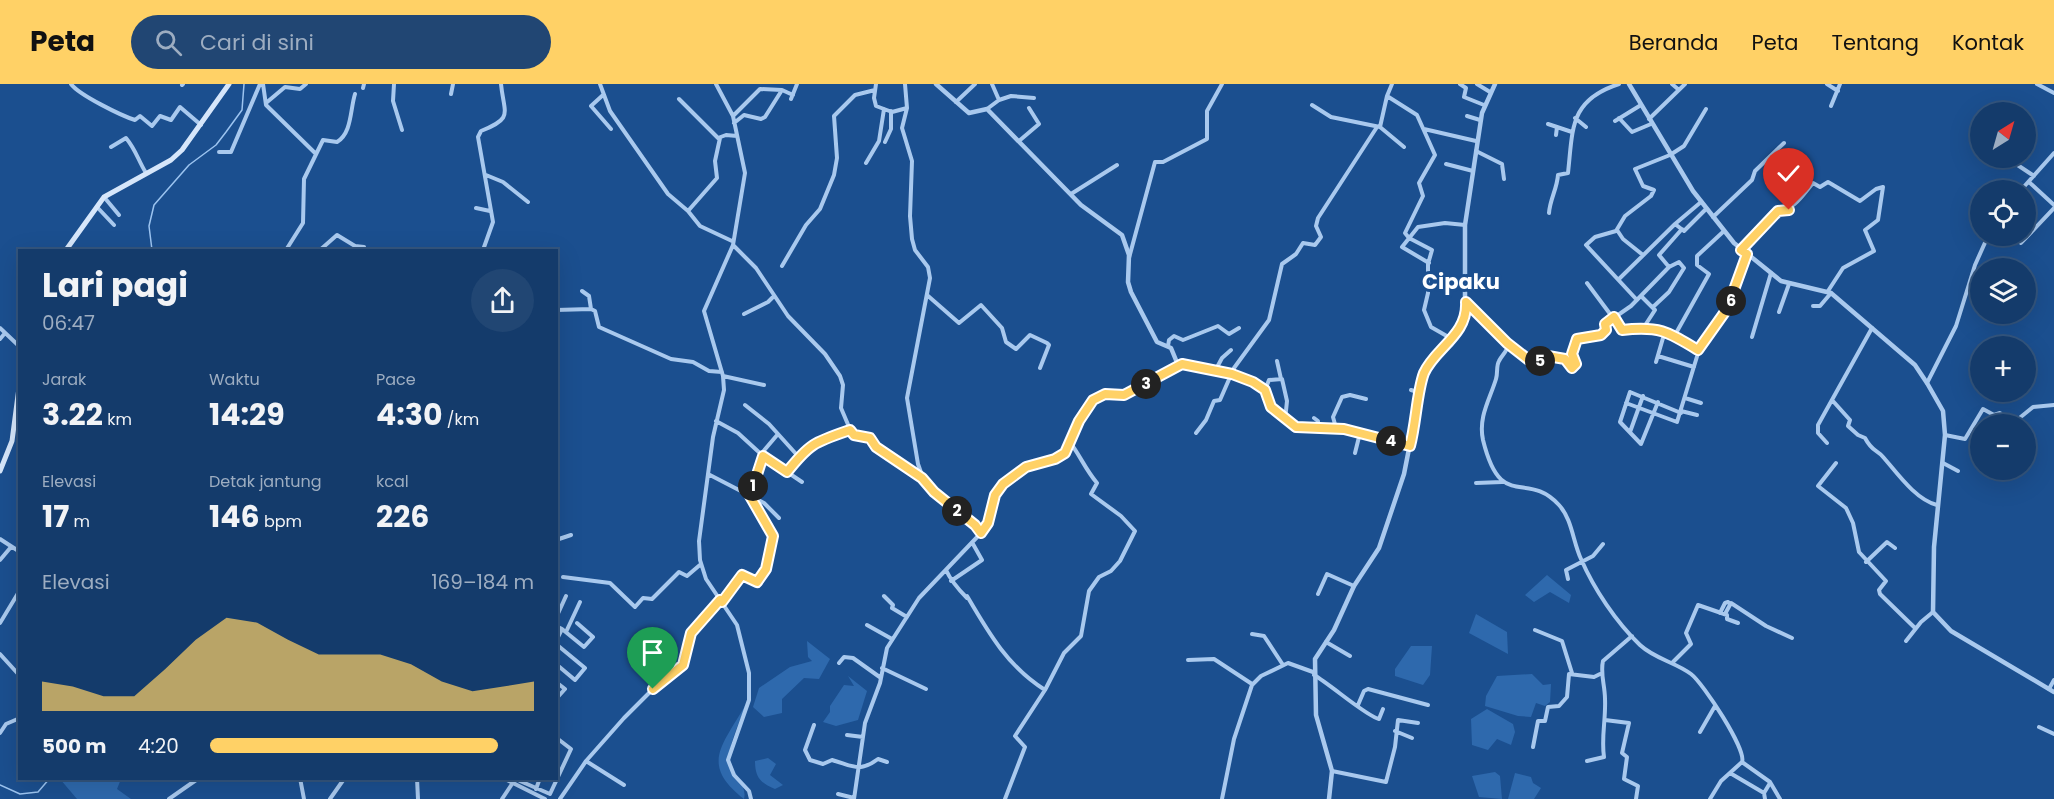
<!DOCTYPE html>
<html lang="id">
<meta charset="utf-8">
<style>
:root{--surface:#143b6b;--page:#214673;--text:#f1f3f6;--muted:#9dadc1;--line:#33557e;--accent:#ffd166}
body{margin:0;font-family:Poppins,sans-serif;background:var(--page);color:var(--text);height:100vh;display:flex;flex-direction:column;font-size:22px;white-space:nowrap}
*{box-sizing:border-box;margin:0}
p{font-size:20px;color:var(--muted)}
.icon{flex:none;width:33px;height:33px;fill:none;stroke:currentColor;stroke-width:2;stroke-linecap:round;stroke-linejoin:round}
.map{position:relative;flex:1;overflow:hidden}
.side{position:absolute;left:18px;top:165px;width:540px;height:531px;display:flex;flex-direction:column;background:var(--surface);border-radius:0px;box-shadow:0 6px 24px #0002,0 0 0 2px var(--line)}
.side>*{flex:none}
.needle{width:39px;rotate:37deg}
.tools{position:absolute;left:1970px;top:18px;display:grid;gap:12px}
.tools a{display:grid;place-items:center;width:66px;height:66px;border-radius:50%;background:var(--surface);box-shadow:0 6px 24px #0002,0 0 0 2px var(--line);font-size:30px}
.pin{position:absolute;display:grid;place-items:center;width:51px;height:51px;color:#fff;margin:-62px -26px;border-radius:50% 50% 50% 0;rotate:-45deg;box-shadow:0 0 6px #0007}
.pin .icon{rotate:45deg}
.km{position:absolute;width:30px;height:30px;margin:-15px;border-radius:50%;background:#222;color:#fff;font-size:16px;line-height:30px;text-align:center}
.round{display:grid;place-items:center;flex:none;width:63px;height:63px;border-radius:32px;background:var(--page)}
.overview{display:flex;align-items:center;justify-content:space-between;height:102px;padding:0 24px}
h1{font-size:33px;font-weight:700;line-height:45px}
.figures{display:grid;grid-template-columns:repeat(3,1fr);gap:9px;height:102px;padding:6px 24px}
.figures div{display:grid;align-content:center}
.figures b{font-size:30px;font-weight:700}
.figures small{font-size:16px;font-weight:400}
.figures p{font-size:16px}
.chart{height:168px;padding:12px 24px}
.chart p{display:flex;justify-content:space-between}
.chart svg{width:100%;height:108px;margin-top:6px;fill:var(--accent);opacity:.7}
ul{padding:0 24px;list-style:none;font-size:20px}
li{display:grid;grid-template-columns:96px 72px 1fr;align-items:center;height:45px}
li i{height:15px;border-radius:8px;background:var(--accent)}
header{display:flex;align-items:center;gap:36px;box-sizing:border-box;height:84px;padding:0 30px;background:var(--accent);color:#111}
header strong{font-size:28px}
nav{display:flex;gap:33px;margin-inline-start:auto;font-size:21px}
.search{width:420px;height:54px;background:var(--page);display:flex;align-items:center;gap:15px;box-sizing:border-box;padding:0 21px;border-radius:33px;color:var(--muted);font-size:22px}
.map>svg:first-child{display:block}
.green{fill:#2e69ad}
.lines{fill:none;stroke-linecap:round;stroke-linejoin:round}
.stream{stroke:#9cc4f0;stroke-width:1.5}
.minor{stroke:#a9c9ee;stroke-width:4}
.tertiary{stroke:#a9c9ee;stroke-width:4.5}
.secondary{stroke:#d6e6fa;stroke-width:5}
.route-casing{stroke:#fff;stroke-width:12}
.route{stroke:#ffd166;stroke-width:8}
.labels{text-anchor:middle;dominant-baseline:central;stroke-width:6;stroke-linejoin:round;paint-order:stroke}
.quarter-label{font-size:21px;font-weight:bold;fill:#fff;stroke:#1b4f8f}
</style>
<header>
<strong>Peta</strong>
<div class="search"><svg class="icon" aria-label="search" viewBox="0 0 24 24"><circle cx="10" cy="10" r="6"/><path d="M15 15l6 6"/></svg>Cari di sini</div>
<nav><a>Beranda</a><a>Peta</a><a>Tentang</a><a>Kontak</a></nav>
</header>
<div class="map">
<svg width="2054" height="715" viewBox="0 0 2054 715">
<rect width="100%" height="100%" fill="#1b4f8f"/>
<path class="green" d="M1547,491l24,20 -2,8 -19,-11 -16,10 -9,-7z
M1476,530l31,18 1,22 -39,-21z
M807,557l23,18 -11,20 -15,-1 -22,21v14l-18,4 -11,-10 6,-19 31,-21 22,-6 -4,-4z
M1411,562h21l-2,29 -7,10 -28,-9v-7z
M1532,590l11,11 8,-1 -1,18 -5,4 -9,-3 -5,14 -13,-1 -33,-10 1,-10 11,-20z
M848,592l19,15 -9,29 -22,6 -13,-4 7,-10v-6l14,-21 10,1z
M746,620c-5,15 -16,36 -16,51 -1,16 18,29 14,44 -45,-35 -21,-54 2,-95z
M1487,625l26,15 2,8 -4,13 -14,-6 -9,11 -16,-5 -1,-26z
M768,674l8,6 -6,11 13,10 -8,4c-14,-6 -20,-11 -20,-28z
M1495,688l5,4 2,23 -23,-2 -7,-21z
M1515,689l16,4 2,6 8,5 -7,11h-26z
M60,695h61l-4,10 14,10h-54z"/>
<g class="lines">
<path class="stream" d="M152,166l-3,-24 5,-21 35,-40 27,-20 10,-13 16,-22 2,-26
M0,701l20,9 18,-2 12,-14"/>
<path class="minor" d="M71,0c8,11 51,32 64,36l5,-4 12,10 8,-10 11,4 9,-13 21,18
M263,0l3,21 49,48
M394,0l-1,17 9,29
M600,0l10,27 58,83 20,17 12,15 32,15
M716,0l17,32 12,57 -12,72 -29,66 19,65 1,14 -11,47 -14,104 1,19 6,19 31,46 12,48v27l-21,60 6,15 15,16 2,8
M876,0l-2,14 2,8 16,6 15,-4
M1392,0l-5,12 30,19 18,40 -16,28 4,13 -18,37 4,5 23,12 -4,14v29l-4,17 7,17 21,12
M1460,0l6,4 -2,9 20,8
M1477,0l13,8
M1672,0l7,6
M1827,0l11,7
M2037,0l17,9
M182,1l1,-1
M363,4l1,-4
M451,10l2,-10
M603,11l-12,11 20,23
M679,15l39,39 8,-3 11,1
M791,15l6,-15
M999,16l12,-4 23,2
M956,18l19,-18
M266,19l19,-16 15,2 6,-5
M1312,21l19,12 49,10 7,-31
M1831,22l9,-22
M987,25l12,-9 -7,-16
M733,32l27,-27 22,1 11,5
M1467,32l13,4
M1575,34l11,9
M1619,34l13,14 19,-8
M1649,35l36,-35
M1615,37l26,-16
M734,39l10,-8 17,4 4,-2 17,-27
M1548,40l24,8
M1380,43l24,20
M1424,45l52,12
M1556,51l1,-8
M1019,57l20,-17 -10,-16
M885,58l6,-13v-18
M111,63l15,-9c10,12 12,22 20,35
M1476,67l26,13 2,15
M219,68h12l29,-68
M2007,74l27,18
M866,79l13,-22 5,-32
M1446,80l27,7
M486,91l17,7 25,20
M2029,98l25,23
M2021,106l33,-37
M1071,110l46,-29
M104,113l15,18
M97,123l17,18
M476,124l14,3
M688,127l29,-33 -2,-17 5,-23
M1549,129c1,-14 8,-24 9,-38l10,-2c5,-44 1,-73 51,-89
M1713,133l39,-37 3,-9 29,-28
M1675,140l26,-22
M1617,146l6,9 20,16
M2021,159l33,-35
M733,161l23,23 32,48 37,38 15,22 3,9 -2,23 11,26 19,5 5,8 46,30
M286,166l17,-27 1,-44 19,-39 14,2c15,-9 13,-32 18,-48
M320,166l17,-15 18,11 9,1
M483,166l10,-28 -15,-85 3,-6c33,-13 23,-17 20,-47
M1741,166l37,-39c17,-2 24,-15 35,-28l7,4 8,-5 32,19 16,-12 7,-2 -5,33 -13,10 9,21 -31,17 -15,23
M1129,174l26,-96h8l44,-23v-28l15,-27
M1429,179l-27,-16 16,-20 27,-4 20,2
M782,182l24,-41 14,-16 14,-34 3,-17 -3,-42 21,-21 20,-5
M1619,195l56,-55 9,7 22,-22
M1587,199l35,47c36,-5 45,2 77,20
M582,207l7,5 2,13 4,2 4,16 72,32 22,3 16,9 13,1
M927,211l32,28 22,-18 21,23 4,14 10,7 14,-14 17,8 2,2 -9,23
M1641,212l14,14 -11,17
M1637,216l-51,-55 9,-8 21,-6 9,-15 26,-20 3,-6 -11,-4 -8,-17 35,-14 14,-9 22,-37
M1466,218l42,43c-1,7 -6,10 -9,16 -3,5 -1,12 -3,18 -6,20 -18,38 -13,61 18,73 43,29 76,65 13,14 14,37 22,54 13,30 35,63 59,86 15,14 35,17 51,29 12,9 56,76 51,88l28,20 10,17
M1813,222h7l11,-13
M1653,223l16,-15 15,-24 -5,-6 -10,5
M556,226l35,-1
M1779,228l10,-28
M744,230l24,-12 6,-6
M0,244l20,19
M1675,251l34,-61 -12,-9v-9l27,-25
M1752,253l19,-64
M0,255l5,-6
M1508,259l25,21 14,-8 18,3 7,9 4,-4 -3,-11 4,-13 24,-5 6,-5 -2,-6 26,-18 38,-39 -10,-12 23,-26
M1168,262l1,-6 5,-4 9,4 35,-14 11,8 10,-6
M1658,272l36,11
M1277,277l4,18
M1656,278l7,-24
M1215,287l7,-13 9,-8
M723,292l41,9
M1927,299l29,-57 19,-61 13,-29
M1265,306l4,-10 13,-1 5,22 -2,19
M1411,306l10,3
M1685,314l16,5
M1832,316l18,20 -2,6 10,9 7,3c8,15 11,10 19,20 13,15 32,42 53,47
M1658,318l-17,42 -21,-22 10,-30 51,21
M1626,319l51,19 22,-72 28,-41 20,-55
M745,321l24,19 28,31 15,-12 38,-13
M1681,327l16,4
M1314,334l4,3v7
M716,337l22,12 24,22 40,27
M1336,344l-3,-11 9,-20 8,-2 16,4
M1630,348l13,-36
M1196,349l10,-13 8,-19 6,-1 14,-32 35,-48 13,-56 14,-10 7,-11 12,2 6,-8 -5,-11 2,-8 59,-91
M1945,351l20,4 18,-30 11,6 6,-2 11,8 6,-1 16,-13 21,-2
M1827,359l-9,-10v-8l54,-97
M1355,369l5,-20
M761,370l17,-20
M1836,379l-18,23 28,22 7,15 6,29 27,29 -7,9 1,4 35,34
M1943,379l15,8
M787,388l12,-17
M708,390l56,29 15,15
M1476,399l26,-1
M981,449c13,-13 9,-35 22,-49 21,-23 38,-14 57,-27 13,-9 19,-44 36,-59 9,-8 19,1 30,-4 18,-7 34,-20 52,-29
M0,455l20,13
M556,456l15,-5
M0,476l11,-13
M1866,478l21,-20 8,6
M946,486c5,11 13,20 21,28v-2c21,36 41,71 78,94
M563,493l47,6 25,24 8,-9 9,1 27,-27 8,4 14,-12
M1568,495l-2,-9 27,-14 10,-12
M951,497l31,-21 -9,-16
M1318,510l9,-20 27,12
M884,512l9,9 -1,3 15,9
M722,518l21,-28 14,8 9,-13 7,-33 -23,-40 13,-40
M1720,529l5,-10 3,-1
M1725,530l6,-11 35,23 26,12
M556,534l10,-22
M0,539l20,-33
M867,541l25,14
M556,542l6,3 -6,12
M562,545l22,18 9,-10 -16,-14
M1535,546l27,11 10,32
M566,548l14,-30
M1252,550l12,2 19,29
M1906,557l15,-19 12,-10
M1326,558l24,14
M556,560l29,24 -10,12 -19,-16
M0,570l20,22
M1188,576l26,-1 38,25
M1673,578l18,-18 -5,-11 12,-28 29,10v4l11,4
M839,579l5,-6 9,1 28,20
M882,584l44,21
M1314,591c16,9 52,41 65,44l4,-10
M556,598l9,7 -9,10
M2049,605l5,-9
M1358,621l6,-14 4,-2 60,16
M1605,636l24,3 -7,30 5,4 -3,22 14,7 -2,13
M814,641l-9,25 5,10 13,4 9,-4c21,6 27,13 46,-1l9,3
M2039,643l15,7
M1395,647l17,7
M1700,648l15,-26
M0,649l6,-9 14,-6
M847,651l16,2
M1533,663l5,-26h7l3,-14 11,-1 8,-9 2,-23 25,3 6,-3
M586,677l38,24
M1587,677l17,-4c-3,-19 2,-38 1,-58 0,-14 -5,-25 -2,-38l29,-25
M1332,687l54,11 9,-35 3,-27 20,3
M1730,689l34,20
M300,694l4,21
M417,694l1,21
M503,694l42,21
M520,697l30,13 21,-45 -13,-10 -2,3
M536,705l4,-11
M838,710l16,4
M169,715l30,-21
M330,715l14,-20
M502,715l10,-15
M560,715l26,-38 38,-43 29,-29 30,-24 8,-32 29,-33
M854,715l11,-76 15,-40 7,-35 32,-50 62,-65 -6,-8 -44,-36 -8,-11 -5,-14 -11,-66 23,-120 -2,-11 -13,-17 -3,-11 -2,-23 2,-55 -10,-33 5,-20 -2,-24
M1005,715l20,-52 -10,-11 30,-46 19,-37 17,-17 8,-45 10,-14 12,-6 9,-10 15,-30 -14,-15 -30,-22 6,-11c-12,-14 -17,-28 -28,-42
M1222,715l12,-60 18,-54 9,-9 27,-13 25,9
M1710,715l11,-18 21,-19
M1765,715l-1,-6 6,-10"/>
<path class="tertiary" d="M936,0l33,29 18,-4 94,96 41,30 7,20 -1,27 3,10 26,50 14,6 7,17h17l58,17 12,8 6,17 25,20 48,2 66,17
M1629,0l64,107 41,52 47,38 50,12 84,72 12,18 16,28 2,24 -11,112 -1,65 18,19 103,61
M1329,715l3,-28 -16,-56 -1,-56 19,-29 20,-44 25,-38 25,-74 20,-101 32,-39 9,-20v-89l17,-112 13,-29"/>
<path class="secondary" d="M66,166l38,-53 67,-37 11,-10 47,-66
M0,387l12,-30 8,-61"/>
</g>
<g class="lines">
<g class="route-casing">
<path id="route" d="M653,605l30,-24 8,-32 29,-33 2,2 20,-27 15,7 9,-13 7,-33 -23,-40 13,-40 24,16c23,-29 28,-30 63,-42l4,5 16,3 6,9 46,31 12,14 41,33 6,8 7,-10 7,-28 8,-11 23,-17 29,-8 10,-6 14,-32 14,-21 12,-6 19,1 58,-31 50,10 21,8 12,8 6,17 25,20 48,2 66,17c6,-22 7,-55 14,-73 11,-25 44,-38 42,-71l41,41 27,21 14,-8 17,3 7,9 4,-4 -4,-10 5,-15 24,-4 5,-5 -1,-6 9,-7 8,13c37,-4 45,1 76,20l29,-41 20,-55 -6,-4 37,-39 11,-1"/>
</g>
<use href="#route" class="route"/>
</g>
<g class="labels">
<g class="quarter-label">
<text x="1461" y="197">Cipaku</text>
</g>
</g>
</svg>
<div class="tools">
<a><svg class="needle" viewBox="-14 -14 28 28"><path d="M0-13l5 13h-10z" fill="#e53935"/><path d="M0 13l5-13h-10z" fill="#9dadc1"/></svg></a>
<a><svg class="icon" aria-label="locate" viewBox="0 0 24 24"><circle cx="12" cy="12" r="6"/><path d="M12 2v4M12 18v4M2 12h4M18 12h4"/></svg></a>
<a><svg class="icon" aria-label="layers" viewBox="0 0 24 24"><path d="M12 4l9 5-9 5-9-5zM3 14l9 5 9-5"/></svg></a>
<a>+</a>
<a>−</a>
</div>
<div class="pin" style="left:653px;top:605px;background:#1e9e55"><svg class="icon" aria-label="arrive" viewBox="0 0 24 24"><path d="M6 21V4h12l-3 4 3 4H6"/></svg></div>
<div class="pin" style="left:1789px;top:126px;background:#d93025"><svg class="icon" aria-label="check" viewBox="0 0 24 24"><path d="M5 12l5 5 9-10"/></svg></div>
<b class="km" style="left:753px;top:402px">1</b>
<b class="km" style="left:957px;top:427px">2</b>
<b class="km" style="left:1146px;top:300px">3</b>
<b class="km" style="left:1391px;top:357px">4</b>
<b class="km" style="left:1540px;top:277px">5</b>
<b class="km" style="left:1731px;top:217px">6</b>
<section class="side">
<div class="overview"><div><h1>Lari pagi</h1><p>06:47</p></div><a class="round"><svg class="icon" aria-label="share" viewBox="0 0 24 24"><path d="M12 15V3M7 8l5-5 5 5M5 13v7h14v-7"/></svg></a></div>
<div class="figures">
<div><p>Jarak</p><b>3.22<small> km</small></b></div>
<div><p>Waktu</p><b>14:29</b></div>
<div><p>Pace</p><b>4:30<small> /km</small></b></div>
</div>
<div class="figures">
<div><p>Elevasi</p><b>17<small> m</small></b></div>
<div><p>Detak jantung</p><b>146<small> bpm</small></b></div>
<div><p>kcal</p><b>226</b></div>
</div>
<div class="chart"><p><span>Elevasi</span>169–184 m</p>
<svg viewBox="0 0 160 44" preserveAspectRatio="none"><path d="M0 44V32L10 34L20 38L30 38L40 27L50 15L60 6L70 8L80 15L90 21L100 21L110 21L120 25L130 32L140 36L150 34L160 32V44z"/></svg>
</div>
<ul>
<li><b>500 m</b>4:20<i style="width:89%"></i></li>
</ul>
</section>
</div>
